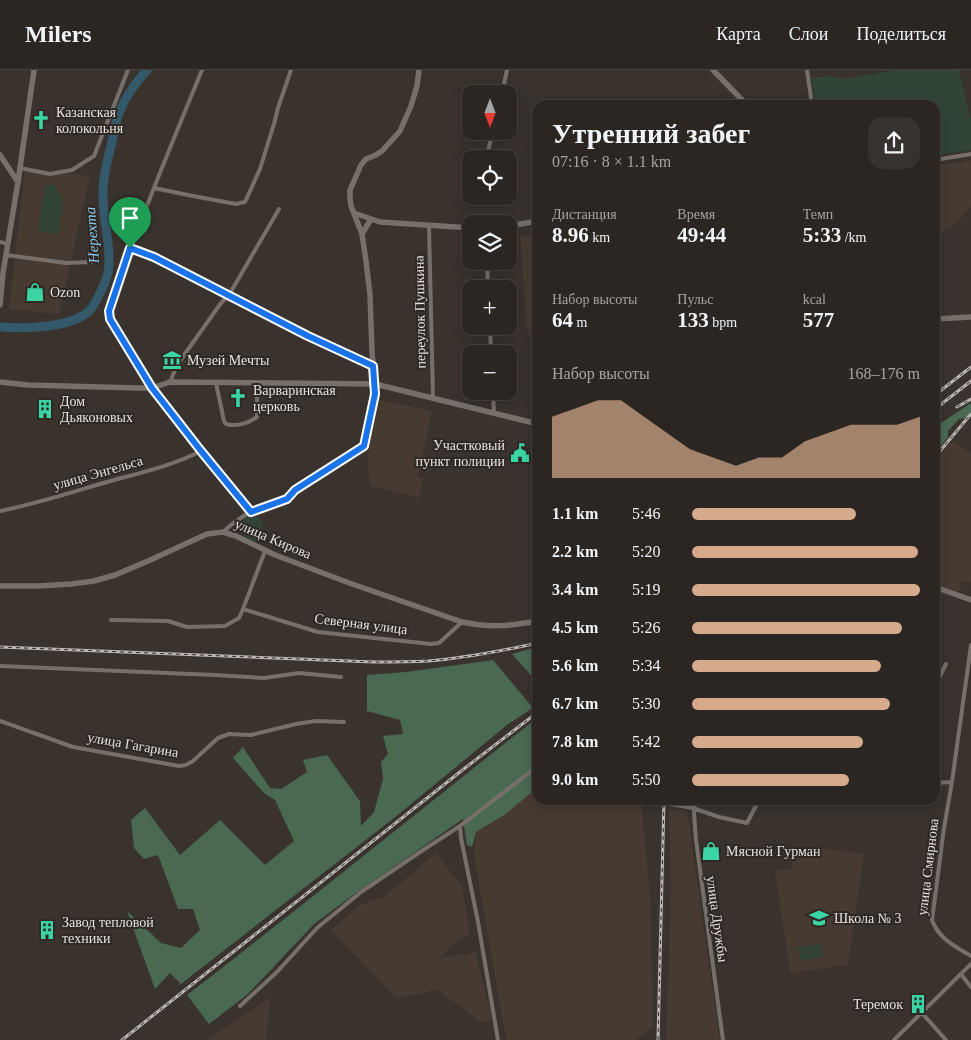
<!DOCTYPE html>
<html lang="ru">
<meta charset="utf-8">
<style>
:root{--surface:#2b2622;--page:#37322f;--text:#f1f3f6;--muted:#a6a5a5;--line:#474340;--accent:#d6ab8b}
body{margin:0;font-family:Georgia,serif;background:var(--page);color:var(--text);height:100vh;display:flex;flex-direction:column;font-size:19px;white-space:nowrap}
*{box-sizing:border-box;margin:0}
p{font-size:16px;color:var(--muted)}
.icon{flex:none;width:28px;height:28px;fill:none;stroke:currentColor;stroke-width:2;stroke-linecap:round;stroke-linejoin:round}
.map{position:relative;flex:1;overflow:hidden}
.panel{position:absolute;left:532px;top:30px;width:408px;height:705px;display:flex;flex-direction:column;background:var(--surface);border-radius:15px;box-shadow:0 2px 12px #0003,0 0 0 1px var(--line)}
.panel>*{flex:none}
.needle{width:32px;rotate:180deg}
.buttons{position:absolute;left:462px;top:15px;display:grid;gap:10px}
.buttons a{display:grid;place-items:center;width:55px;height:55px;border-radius:10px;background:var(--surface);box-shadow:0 2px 12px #0003,0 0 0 1px var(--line);font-size:25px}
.pin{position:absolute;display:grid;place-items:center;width:42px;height:42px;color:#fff;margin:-51px -21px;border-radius:50% 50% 50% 0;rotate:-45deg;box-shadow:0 0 5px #0007}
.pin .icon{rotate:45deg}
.round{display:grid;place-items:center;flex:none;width:52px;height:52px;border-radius:15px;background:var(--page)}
.summary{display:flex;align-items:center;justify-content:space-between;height:85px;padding:0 20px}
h1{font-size:28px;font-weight:700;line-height:38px}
.metrics{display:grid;grid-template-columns:repeat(3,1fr);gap:8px;height:85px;padding:5px 20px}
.metrics div{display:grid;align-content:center}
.metrics b{font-size:21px;font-weight:700}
.metrics small{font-size:14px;font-weight:400}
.metrics p{font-size:14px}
.chart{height:140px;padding:10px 20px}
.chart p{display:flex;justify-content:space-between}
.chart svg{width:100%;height:90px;margin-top:5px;fill:var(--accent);opacity:.7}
ul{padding:0 20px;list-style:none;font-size:16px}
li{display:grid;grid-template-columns:80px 60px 1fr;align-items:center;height:38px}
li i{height:12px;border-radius:6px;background:var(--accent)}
header{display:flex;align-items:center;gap:30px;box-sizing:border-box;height:70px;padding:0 25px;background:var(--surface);border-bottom:1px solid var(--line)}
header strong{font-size:24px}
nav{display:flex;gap:28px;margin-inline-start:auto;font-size:18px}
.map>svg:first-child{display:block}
.built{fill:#463a31}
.green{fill:#314436}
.forest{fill:#4a6952}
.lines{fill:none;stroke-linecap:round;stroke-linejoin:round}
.river{stroke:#33596b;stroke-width:9}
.street{stroke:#77706a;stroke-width:4}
.secondary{stroke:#77706a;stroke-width:5.5}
.rail-casing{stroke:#bcb8b3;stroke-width:3}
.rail{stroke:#2f2823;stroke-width:1;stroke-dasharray:4;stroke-linecap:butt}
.route-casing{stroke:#fff;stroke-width:10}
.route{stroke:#1a73e8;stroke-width:6}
.labels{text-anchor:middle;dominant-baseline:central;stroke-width:4;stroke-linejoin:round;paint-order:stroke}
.poi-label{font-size:14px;fill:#e7e3df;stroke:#2f2823;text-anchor:start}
.street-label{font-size:14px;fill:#e7e3df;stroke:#2f2823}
.water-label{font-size:15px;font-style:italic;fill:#88cced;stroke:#2f2823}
</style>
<header>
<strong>Milers</strong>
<nav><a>Карта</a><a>Слои</a><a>Поделиться</a></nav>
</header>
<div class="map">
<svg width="971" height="970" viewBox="0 0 971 970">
<rect width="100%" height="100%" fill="#39322d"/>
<path class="built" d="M971,90v46l-12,15 -24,18v-73z
M25,98l65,8 -31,138 -50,-5z
M537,164v100h-10l-7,-98z
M380,330l52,11 -14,66 6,1 -5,20 -48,-12 -3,-14v-20z
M954,372l17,11v130l-8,-2 -2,6 -3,5 -23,-9v-127l12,-12z
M537,712l1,18 103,1 10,103 2,123 -18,13h-129l-32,-185 2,-22z
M669,739l18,1 33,230h-54l5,-151z
M814,777l50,7 -16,111 -58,8 -15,-102 18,-2 -3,-19z
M436,783l26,33 8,48 -14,7 -17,17 37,-6 16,68 -10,3 -44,-33 -42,8 -65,-68 27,-24 27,-10z
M271,927l-5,43h-59z"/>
<path class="green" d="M896,0h63l12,50v30l-36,6v-51h-119l-5,-27 21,-2 9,3z
M46,115h8l9,15 -5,34 -20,-3z
M251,444h3c3,2 5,3 7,6 3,5 2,18 -3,21 -2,1 -3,1 -5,1l-15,-12 -1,-5z
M821,874l2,13 -22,3 -3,-13z"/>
<path class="forest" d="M971,333v9l-5,6 -7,1 -11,12v6l-9,12h-4v-22z
M537,577h1l-1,35 -25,-28z
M493,590l40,48 -26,17 -113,93 -213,166 -11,-11 -15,16 -28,-78 34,32 20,5 19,-18 -7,-21h-15l-20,-54 -14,4 -10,-11 -3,-28 14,-12 35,47 40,-35 45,45 29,-24 -19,-41 -11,-7 -31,-35 10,-11 27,41 11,1 26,-17 -4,-12 24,-5 33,46 1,25 13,-14 9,-33 -2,-17 7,-8 -5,-18 20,-2 -3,-14 -33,-9v-36l39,-3z
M537,648v70l-33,27 -28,17 -4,15 -5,-2 -4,-26 -103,71 -46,34 -66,70 -39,30 -22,-29c118,-91 233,-185 350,-277z"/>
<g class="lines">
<path class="river" d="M0,257c24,2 69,1 88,-15 7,-6 10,-15 14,-23 4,-8 7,-16 7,-25 1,-23 -6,-45 -6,-68 -1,-20 6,-40 10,-59 2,-9 3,-19 7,-26 6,-15 16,-29 27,-41"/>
<path class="street" d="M202,0c-33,80 -66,159 -93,241l1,8 36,59 13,18 42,55 50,60
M807,0l5,35
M502,24l5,-24
M486,89l7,-28
M935,90l36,-6
M20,98l30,6 22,-4 22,-14 34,-86
M154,118l39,8 43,8 9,-2 15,-33 14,-45 4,-16 13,-38
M429,156l4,172
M0,172l7,2
M131,178l22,9 155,79 65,30
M6,185l60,8 25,-1
M487,191l1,28
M490,256l1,28
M170,312l7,-17 44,-62 8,-8 50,-86
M216,313l8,38 2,3c11,3 21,0 31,-7v-34
M493,321l1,23
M0,441c36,-7 72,-19 107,-29 32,-9 65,-16 94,-31
M223,462l9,-8 19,-13 36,-12 8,-10 70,-43 10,-52v-10
M243,539l22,-58
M111,550l57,1 19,6 38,-1 14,-8 4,-9 75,23 113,12 8,-1 23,-21
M971,575l-19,137 -8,46 -12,92c6,18 24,27 39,36
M0,596l215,9 49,3 35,-5 42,4
M935,616l11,-22
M0,651l73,26 106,19 7,-1 7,-4 25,-23 11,-4 22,1 45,-11 20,-3 28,1
M935,713l17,-1
M651,730l18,4 24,4 26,9 28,6 12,-23
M693,730l3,40 27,200
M460,756l1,12 17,84 20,118
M961,904l10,13
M240,936l37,-34 40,-44 44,-36 59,-40 40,-26 78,-60
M922,943l24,27
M894,970l77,-76"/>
<path class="secondary" d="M713,0l34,35
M0,85l18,27
M354,143l26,9 91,6
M509,156l29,-5
M362,164l9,-15
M0,235l3,-32 15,-91 16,-112
M935,249l36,-2
M0,312l28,3 109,3h15l18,-6 205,2 163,40
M375,314l-3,-32 -2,-57 -4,-34 -4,-27 -11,-28 -1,-8v-8l11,-25 5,-6 10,-4 6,-4 18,-20 11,-25 6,-20 2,-16
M0,516h39l32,-2 23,-3 21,-6 33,-14 59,-27 16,-2 13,4 39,19 77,29 110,38c29,6 46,4 76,-1
M935,517l36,13"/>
<g class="rail-casing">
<path id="rail" d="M935,325l36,-28
M957,337l14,-8
M935,339l36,-28
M935,387l36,-43
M0,577l374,15c18,0 36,0 54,-1 37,-3 73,-10 110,-18
M122,970l343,-272 73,-56
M658,970l6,-240"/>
</g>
<use href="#rail" class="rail"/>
</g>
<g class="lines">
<g class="route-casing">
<path id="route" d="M130,178l24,9 154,79 65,30 2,28 -11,52 -69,44 -8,9 -36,13 -50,-61 -49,-63 -42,-69 -1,-8z"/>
</g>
<use href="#route" class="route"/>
</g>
<defs>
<g id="church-bare" transform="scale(1.5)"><path d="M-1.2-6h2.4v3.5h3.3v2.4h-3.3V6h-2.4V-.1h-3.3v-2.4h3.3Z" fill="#3ad4a5" stroke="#2f2823" stroke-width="2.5" paint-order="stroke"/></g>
<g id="shop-bare" transform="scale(1.5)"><path d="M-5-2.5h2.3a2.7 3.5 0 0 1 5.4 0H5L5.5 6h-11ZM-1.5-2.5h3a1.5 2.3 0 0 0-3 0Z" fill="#3ad4a5" stroke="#2f2823" stroke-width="2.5" paint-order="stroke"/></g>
<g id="museum-bare" transform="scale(1.5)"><path d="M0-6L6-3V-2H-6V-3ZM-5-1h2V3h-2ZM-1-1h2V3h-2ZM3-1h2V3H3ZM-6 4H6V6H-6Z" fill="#3ad4a5" stroke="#2f2823" stroke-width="2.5" paint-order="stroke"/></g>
<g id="building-bare" transform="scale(1.5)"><path d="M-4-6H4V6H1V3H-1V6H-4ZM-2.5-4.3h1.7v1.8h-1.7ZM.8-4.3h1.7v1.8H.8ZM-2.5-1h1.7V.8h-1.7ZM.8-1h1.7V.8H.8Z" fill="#3ad4a5" stroke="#2f2823" stroke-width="2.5" paint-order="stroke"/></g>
<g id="civic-bare" transform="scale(1.5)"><path d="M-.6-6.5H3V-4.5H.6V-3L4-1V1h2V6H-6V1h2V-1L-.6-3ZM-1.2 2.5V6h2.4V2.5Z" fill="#3ad4a5" stroke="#2f2823" stroke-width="2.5" paint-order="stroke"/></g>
<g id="school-bare" transform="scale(1.5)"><path d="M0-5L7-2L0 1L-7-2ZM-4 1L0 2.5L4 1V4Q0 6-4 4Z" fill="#3ad4a5" stroke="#2f2823" stroke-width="2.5" paint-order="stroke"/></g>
</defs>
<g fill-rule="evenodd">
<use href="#church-bare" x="41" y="50"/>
<use href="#shop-bare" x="35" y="222"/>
<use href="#museum-bare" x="172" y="290"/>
<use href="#church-bare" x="238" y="328"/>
<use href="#building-bare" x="45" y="339"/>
<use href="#civic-bare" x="520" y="383"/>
<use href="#shop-bare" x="711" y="781"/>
<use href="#school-bare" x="819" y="848"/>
<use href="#building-bare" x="47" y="860"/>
<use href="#building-bare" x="918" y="934"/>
</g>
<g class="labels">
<g class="poi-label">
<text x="56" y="42">Казанская<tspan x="56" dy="16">колокольня</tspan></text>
<text x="50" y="222">Ozon</text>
<text x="187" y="290">Музей Мечты</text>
<text x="253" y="320">Варваринская<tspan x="253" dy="16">церковь</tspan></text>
<text x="60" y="331">Дом<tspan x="60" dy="16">Дьяконовых</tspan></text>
<text x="505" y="375" text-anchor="end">Участковый<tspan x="505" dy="16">пункт полиции</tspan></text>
<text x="726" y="781">Мясной Гурман</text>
<text x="834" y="848">Школа № 3</text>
<text x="62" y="852">Завод тепловой<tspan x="62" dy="16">техники</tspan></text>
<text x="903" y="934" text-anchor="end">Теремок</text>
</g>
<g class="street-label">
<text transform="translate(420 242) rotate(-91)">переулок Пушкина</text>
<text transform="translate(98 403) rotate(-16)">улица Энгельса</text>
<text transform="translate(273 469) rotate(23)">улица Кирова</text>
<text transform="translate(361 554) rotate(7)">Северная улица</text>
<text transform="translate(133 675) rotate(10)">улица Гагарина</text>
<text transform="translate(928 797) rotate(-83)">улица Смирнова</text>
<text transform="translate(717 849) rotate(82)">улица Дружбы</text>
</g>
<g class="water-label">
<text transform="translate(92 165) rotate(-94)">Нерехта</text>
</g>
</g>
</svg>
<div class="buttons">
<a><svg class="needle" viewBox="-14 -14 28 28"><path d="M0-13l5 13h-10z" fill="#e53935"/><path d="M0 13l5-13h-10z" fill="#a6a5a5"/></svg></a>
<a><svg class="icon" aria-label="locate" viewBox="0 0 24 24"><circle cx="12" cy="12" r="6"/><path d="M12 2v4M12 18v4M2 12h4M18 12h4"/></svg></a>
<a><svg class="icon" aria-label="layers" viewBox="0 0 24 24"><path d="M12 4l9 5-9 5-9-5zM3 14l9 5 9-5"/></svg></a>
<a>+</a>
<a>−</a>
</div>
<div class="pin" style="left:130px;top:178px;background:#1e9e55"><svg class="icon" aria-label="arrive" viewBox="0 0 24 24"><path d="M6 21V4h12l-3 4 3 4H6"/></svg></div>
<section class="panel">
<div class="summary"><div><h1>Утренний забег</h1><p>07:16 · 8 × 1.1 km</p></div><a class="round"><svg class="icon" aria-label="share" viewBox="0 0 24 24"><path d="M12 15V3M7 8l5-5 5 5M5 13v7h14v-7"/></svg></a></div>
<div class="metrics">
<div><p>Дистанция</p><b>8.96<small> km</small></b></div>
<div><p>Время</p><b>49:44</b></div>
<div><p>Темп</p><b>5:33<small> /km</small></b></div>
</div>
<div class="metrics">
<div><p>Набор высоты</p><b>64<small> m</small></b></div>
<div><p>Пульс</p><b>133<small> bpm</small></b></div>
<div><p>kcal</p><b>577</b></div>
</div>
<div class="chart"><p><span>Набор высоты</span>168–176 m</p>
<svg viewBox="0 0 160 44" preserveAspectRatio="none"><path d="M0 44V14L10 10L20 6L30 6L40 14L50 22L60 30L70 34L80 38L90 34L100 34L110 26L120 22L130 18L140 18L150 18L160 14V44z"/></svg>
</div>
<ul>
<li><b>1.1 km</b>5:46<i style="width:72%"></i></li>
<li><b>2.2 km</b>5:20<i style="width:99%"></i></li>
<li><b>3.4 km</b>5:19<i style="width:100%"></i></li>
<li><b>4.5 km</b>5:26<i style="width:92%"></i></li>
<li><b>5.6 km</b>5:34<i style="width:83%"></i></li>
<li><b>6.7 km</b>5:30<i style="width:87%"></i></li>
<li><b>7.8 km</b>5:42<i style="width:75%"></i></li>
<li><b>9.0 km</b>5:50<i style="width:69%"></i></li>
</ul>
</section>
</div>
